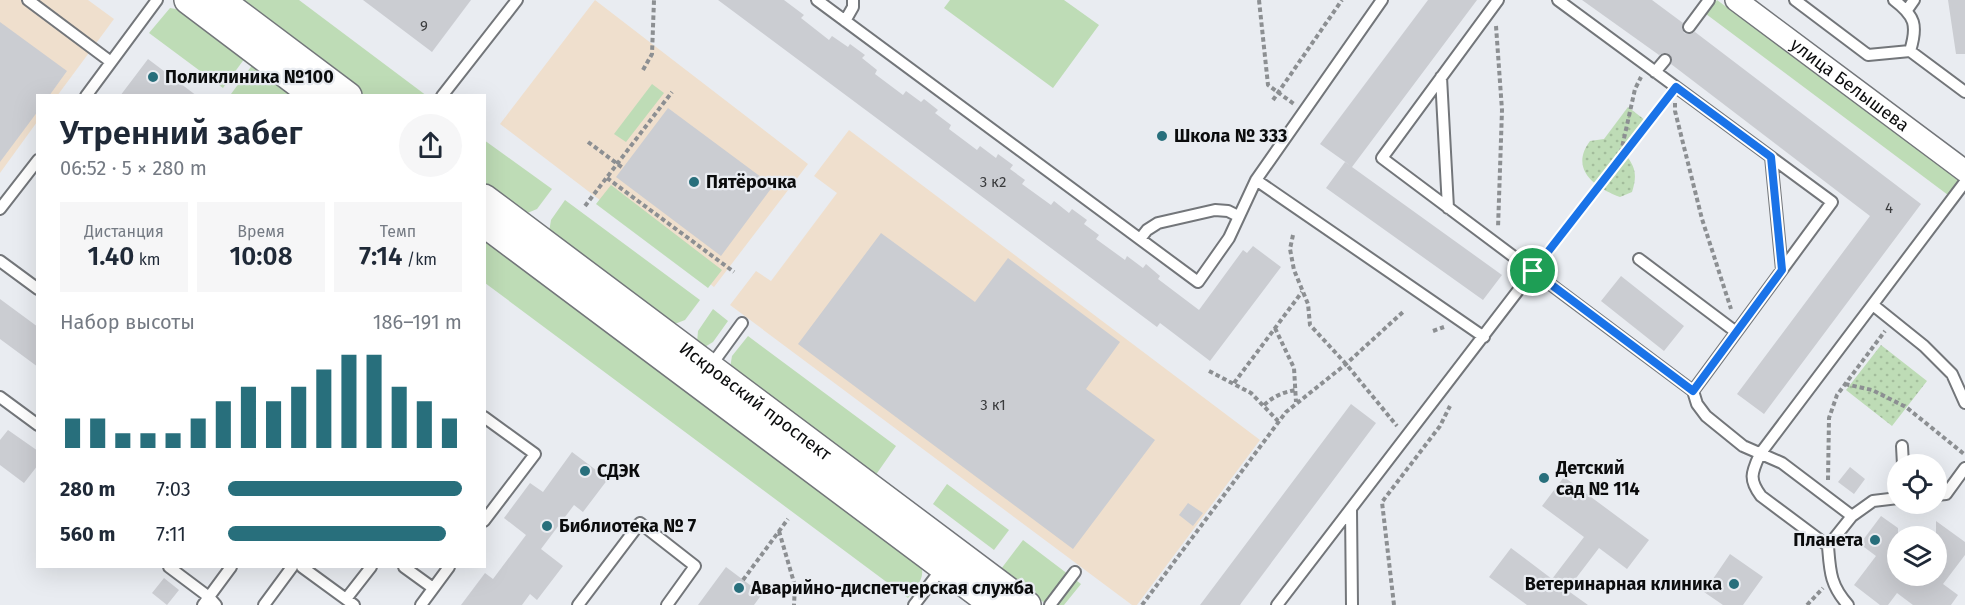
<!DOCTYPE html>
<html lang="ru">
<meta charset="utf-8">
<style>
:root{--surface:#fff;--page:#f6f6f7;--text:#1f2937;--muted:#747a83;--accent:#286f7c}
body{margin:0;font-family:"Fira Sans",sans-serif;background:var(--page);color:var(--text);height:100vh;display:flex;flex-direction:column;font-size:22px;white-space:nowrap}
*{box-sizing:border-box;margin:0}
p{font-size:20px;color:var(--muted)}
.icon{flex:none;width:33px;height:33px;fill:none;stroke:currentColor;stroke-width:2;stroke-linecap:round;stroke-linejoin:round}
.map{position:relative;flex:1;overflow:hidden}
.side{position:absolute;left:36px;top:94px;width:450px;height:474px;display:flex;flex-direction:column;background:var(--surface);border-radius:0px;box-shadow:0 6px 24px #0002}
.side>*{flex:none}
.fabs{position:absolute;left:1887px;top:454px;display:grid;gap:12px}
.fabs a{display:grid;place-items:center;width:60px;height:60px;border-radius:50%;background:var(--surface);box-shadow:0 6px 24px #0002;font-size:30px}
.pin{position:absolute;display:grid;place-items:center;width:51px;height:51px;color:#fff;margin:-26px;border:3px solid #fff;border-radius:50%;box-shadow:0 2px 6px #0007}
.round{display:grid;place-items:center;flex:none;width:63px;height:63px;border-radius:32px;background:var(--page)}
.overview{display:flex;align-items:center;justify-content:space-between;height:102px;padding:0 24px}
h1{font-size:33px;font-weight:600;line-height:45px}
.metrics{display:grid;grid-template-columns:repeat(3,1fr);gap:9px;height:102px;padding:6px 24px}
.metrics div{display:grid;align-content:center;border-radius:0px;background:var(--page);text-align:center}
.metrics b{font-size:26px;font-weight:600}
.metrics small{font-size:16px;font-weight:400}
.metrics p{font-size:16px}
.chart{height:168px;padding:12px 24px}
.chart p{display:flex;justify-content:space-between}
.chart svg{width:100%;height:108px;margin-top:6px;stroke:var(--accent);stroke-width:6}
ul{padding:0 24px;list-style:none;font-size:20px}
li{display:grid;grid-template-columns:96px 72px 1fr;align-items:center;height:45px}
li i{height:15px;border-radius:8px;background:var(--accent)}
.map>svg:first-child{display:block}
.commercial{fill:#efdfcd}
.grass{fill:#bedcb6}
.park{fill:url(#park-dots)}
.building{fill:#cbcdd2}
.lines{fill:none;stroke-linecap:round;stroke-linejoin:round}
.service-casing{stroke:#73767a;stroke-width:14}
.minor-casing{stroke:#73767a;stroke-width:24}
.tertiary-casing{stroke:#73767a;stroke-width:30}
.path{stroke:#8c8f92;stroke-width:4;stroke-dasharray:4.5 3;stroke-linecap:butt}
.service{stroke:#fff;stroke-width:10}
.minor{stroke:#fff;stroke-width:21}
.tertiary{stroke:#fff;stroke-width:27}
.route-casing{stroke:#fff;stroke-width:12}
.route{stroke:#1a73e8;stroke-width:8}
.poi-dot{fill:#286f7c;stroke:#e9ecf1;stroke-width:2}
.labels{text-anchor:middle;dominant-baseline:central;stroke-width:4.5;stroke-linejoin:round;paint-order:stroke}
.number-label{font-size:15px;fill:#3b3c3e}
.poi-label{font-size:18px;font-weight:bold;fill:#0b0c0d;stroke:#e9ecf1;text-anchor:start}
.street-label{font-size:18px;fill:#0b0c0d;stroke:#e9ecf1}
</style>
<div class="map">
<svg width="1965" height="605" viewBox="0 0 1965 605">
<defs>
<pattern id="park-dots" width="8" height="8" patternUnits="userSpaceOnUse" patternTransform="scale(1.5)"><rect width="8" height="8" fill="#bedcb6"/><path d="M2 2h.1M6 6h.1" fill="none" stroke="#a2bc9b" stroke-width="1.8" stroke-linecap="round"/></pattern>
</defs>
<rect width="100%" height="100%" fill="#e9ecf1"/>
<path class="commercial" d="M0,0h88l26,19 -57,77h-19l-1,26 -37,51z
M595,0l213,164 -94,123 -214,-163z
M849,130l411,310 -123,165h-5l-402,-300 26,-34 15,10 66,-88 -23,-17z"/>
<path class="grass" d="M238,0h61l128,96h-61z
M950,0h114l35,25 -46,63 -109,-80z
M1717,0l242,180 -11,15 -242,-181z
M170,8l11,2 64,48 -22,30 -74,-55z
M253,64l43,32h-62l-3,-2z
M652,84l12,9 -38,49 -12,-8z
M484,140l68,49 -15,20 -12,5 -40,-30z
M611,185l111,85 -14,18 -112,-84z
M565,200l135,100 -15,20 -13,5 -123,-93 2,-12z
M484,238l436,326c7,13 -4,23 -12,34l-423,-315z
M713,309l15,12 -15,21 -10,6 -6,-5 1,-12z
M748,336l148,110 -21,30 -145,-108 2,-12z
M947,484l62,46 -15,20 -61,-46z
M1023,540l58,44 -17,21h-17l-46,-36z"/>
<path class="park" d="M1628,107l22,17 -24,31c10,13 11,21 6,37l-12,5c-25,-9 -51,-28 -30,-56l14,-2z
M1881,345l46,36 -35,45 -46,-36z"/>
<path class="building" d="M363,0h108l-39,52z
M718,0h66l20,15 -3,3 28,22 3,-4 16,11 2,-3 15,11 -3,3 15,12 -2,4 28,21 3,-4 15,11 3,-3 14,11 -3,3 16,12 -2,4 28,21 3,-4 16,12 2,-4 15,11 -3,4 15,11 -3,4 29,21 3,-4 15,12 3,-4 15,11 -3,4 15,11 -3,4 29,21 2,-4 16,12 3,-4 14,12 -2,3 41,31 44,-60 4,3 6,-7 28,21 -71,94 -50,-38 -3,4z
M1428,0h49l-125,167 150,108 -19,25 -157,-112 19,-26 6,4 -31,-22z
M1582,0h70l31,23 -1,4 2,6 5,1 6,-2 226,172 -157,210 -27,-20 133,-178 -199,-152 1,-6 -3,-4 -6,-1 -4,2z
M1948,0h17v54h-9z
M0,22l67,49 -18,25h-11v15l-38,51z
M148,59l49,37h-77z
M668,108l105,78 -52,70 -105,-79z
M881,233l94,69 33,-44 112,84 -34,47 69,51 -82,109 -275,-205z
M1621,276l63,50 -20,25 -63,-50z
M0,299l38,28v40l-38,-28z
M1351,404l25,19 -134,179 -2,3h-40z
M8,430l30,21v14l-14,18 -24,-18v-25z
M572,452l36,27 -25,33 -9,-7 -33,44 22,17 -26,34 -7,-6 -8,11h-61l24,-32 8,6 33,-44 -22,-17 26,-35 13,9z
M1850,467l15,12 -11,15 -16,-12z
M1564,477l85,63 -22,29 -28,-21 -32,42 21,15h-61l-38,-28 22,-29 41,31 32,-42 -42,-31z
M1188,503l15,10 -10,13 -14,-11z
M1881,516l17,12v48h38v-55l29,21v13l-22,29 15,11 -7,10h-38l-16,-12 -9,12h-8l-26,-20 22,-29 -16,-12z
M1730,554l33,23 -20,28h-20l-19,-13z
M726,567l36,27 -8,11h-56z
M164,578l15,12 -12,15 -15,-12z"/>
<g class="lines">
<g class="service-casing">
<path id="service" d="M28,0l83,62
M817,0l381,282 31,-44 27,-58 126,-180
M1498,0l-116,158 311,233 4,13 9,12 37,30 39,17 70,53
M1558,0l274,202 -139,189
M1795,0l73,55 42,-4
M1894,0c21,16 24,25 16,51l55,41
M1907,10l7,-10
M845,21l8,-14v-7
M1689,27l20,-27
M1655,72l10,-12
M1441,77l7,131
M86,96l71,-96
M442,96l75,-96
M1771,157l11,113
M1256,180l228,157
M0,209l38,-49
M1140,239l7,-9 11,-7 57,-13 13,1 10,5
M1639,259l97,73
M0,261l38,28
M1873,305l51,41 28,28 13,29
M710,367l32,-44
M0,397l38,28
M484,417l51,37 -51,67
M1902,446l1,19
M1936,495l10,-1 19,-26
M1351,510l1,95
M1828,546l-67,-50c-13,-17 -9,-24 -1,-42l205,-272
M169,567l40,30 7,8
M302,567l52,38
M404,567l29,21
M346,599l25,-32
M203,605l28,-38
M264,605l28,-38
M421,605l28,-38
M578,605l62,-82 55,43 -28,39
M914,605l29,-38
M1050,605l25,-33
M1277,605l256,-334
M1848,605c-18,-20 -18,-34 -20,-59l24,-30 21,-15 25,-3"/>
</g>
<g class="minor-casing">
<g id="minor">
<path id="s1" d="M1736,0l229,171"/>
</g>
</g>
<g class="tertiary-casing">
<g id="tertiary">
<path d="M188,0l127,96"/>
<path d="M220,0l128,96"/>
<path id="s2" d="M484,198l543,407"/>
<path d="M484,223l510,382"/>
</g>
</g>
<path class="path" d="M1259,0l9,85 26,19
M1496,26l6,84 -4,118
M643,70l9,-16 2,-54
M223,96h1
M1273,100l69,-100
M1675,103v8l27,108 29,90
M588,142l35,26
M1621,158l47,-61
M607,178l127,94
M585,206l87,-114
M1293,235l-3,14 4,21 14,34 2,21 36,39 51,62
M1541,261l78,-100 16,-72 6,-12
M1275,328l19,40 2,34
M1433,331l11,-4
M1209,371l42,22 27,28
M1234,383l68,-91
M1845,384l27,6 34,17 58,47
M1264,405c10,-9 19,-13 32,-15
M1828,480l1,-62 8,-23 48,-64
M779,531l16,55 -1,19
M743,580l45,-61
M1142,605l144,-193 60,-48 58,-53
M1394,605l-12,-103 58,-76 10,-20
M1807,605l16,-17"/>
<use href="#service" class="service"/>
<use href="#minor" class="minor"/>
<use href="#tertiary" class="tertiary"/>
</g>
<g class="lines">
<g class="route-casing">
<path id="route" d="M1676,87l95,70 11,113 -89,121 -160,-120z"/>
</g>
<use href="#route" class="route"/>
</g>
<g class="poi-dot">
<circle cx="153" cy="77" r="6"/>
<circle cx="1162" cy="136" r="6"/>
<circle cx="694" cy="182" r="6"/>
<circle cx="585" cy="471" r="6"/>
<circle cx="1544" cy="478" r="6"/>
<circle cx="547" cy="526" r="6"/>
<circle cx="1875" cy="540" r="6"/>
<circle cx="1734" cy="584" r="6"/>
<circle cx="739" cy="588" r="6"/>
</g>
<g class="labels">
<g class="number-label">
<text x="424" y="26">9</text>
<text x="993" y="182">3 к2</text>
<text x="1889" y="208">4</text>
<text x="993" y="405">3 к1</text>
</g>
<g class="poi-label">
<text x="165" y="77">Поликлиника №100</text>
<text x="1174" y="136">Школа № 333</text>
<text x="706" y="182">Пятёрочка</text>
<text x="1556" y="468">Детский<tspan x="1556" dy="21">сад № 114</tspan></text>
<text x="597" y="471">СДЭК</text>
<text x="559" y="526">Библиотека № 7</text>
<text x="1863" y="540" text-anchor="end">Планета</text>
<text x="1722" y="584" text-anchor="end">Ветеринарная клиника</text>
<text x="751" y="588">Аварийно-диспетчерская служба</text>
</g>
<g class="street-label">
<text stroke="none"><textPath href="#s1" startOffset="142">улица Белышева</textPath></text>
<text stroke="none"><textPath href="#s2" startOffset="339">Искровский проспект</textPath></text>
</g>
</g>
</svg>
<div class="fabs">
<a><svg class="icon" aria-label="locate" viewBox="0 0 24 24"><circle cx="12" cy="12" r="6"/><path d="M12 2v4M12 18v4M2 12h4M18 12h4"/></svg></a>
<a><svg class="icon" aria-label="layers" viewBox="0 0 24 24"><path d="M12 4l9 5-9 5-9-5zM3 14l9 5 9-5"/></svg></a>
</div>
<div class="pin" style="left:1533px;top:271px;background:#1e9e55"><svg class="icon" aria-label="arrive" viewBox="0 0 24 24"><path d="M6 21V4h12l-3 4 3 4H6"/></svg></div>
<section class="side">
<div class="overview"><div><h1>Утренний забег</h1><p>06:52 · 5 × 280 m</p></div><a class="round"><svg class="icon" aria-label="share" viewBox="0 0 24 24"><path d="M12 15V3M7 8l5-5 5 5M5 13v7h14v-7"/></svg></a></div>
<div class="metrics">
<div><p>Дистанция</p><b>1.40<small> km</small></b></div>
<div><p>Время</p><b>10:08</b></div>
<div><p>Темп</p><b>7:14<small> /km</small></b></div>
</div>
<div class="chart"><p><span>Набор высоты</span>186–191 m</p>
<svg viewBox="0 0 160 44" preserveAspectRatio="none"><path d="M5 44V32M15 44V32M25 44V38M35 44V38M45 44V38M55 44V32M65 44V25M75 44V19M85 44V25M95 44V19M105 44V12M115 44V6M125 44V6M135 44V19M145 44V25M155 44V32"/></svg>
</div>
<ul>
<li><b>280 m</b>7:03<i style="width:100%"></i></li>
<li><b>560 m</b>7:11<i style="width:93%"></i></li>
</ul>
</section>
</div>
